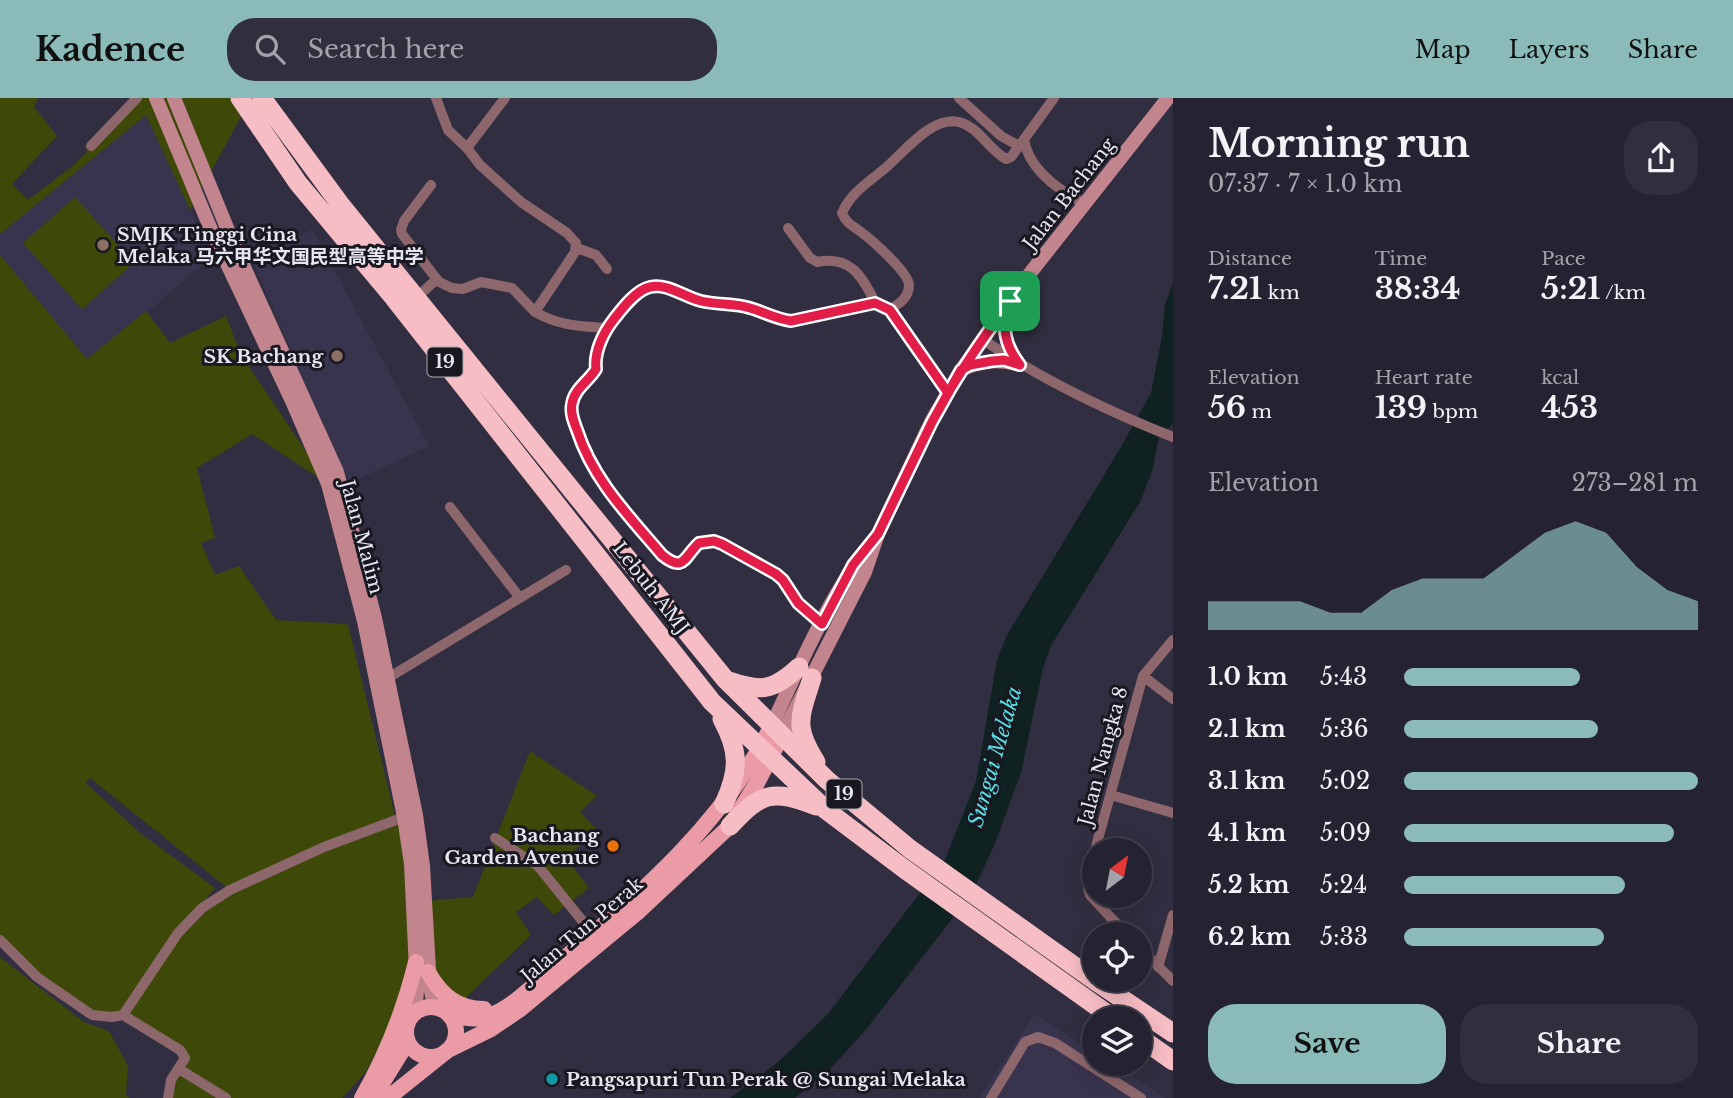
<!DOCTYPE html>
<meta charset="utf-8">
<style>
:root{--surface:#252231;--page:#312f3d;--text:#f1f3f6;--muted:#a3a4ab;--line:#423f4d;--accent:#8bbbb9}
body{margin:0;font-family:"Libre Baskerville","Noto Sans SC",serif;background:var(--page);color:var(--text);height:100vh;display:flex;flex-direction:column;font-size:26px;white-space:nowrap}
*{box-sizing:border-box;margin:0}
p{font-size:23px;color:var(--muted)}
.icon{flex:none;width:38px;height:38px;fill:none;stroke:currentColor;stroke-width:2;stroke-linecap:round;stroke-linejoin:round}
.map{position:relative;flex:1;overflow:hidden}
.panel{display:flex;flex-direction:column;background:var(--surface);width:560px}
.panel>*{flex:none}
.needle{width:46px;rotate:32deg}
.fabs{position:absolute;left:1082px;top:740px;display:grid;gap:14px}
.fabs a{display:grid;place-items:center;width:70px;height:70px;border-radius:50%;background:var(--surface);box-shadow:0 4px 18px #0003,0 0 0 2px var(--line);font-size:35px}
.pin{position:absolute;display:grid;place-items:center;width:60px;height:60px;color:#fff;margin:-30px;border-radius:14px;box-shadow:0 4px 10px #0006}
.round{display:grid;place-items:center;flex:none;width:74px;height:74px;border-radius:28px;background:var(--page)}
.overview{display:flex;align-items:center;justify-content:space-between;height:119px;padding:0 35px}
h1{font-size:38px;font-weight:800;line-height:52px}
.figures{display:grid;grid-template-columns:repeat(3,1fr);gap:10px;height:119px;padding:7px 35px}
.figures div{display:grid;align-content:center}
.figures b{font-size:30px;font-weight:800}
.figures small{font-size:19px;font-weight:400}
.figures p{font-size:19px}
.chart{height:196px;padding:14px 35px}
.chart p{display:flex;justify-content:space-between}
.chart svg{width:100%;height:126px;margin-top:7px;fill:var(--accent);opacity:.7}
.cta{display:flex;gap:14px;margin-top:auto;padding:14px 35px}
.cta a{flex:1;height:80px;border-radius:28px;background:var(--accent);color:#111;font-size:28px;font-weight:800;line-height:80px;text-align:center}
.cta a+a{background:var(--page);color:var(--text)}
ul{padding:0 35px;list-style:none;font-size:23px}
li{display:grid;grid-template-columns:112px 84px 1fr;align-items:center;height:52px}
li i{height:18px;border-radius:9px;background:var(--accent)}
header{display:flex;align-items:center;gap:42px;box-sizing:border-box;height:98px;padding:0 35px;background:var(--accent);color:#111}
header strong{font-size:33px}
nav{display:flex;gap:38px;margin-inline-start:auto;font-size:24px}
.search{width:490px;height:63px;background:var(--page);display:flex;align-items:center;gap:18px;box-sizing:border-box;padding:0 24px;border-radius:28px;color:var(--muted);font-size:26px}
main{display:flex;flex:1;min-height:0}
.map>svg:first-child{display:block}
.built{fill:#39344d}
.green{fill:#3e4909;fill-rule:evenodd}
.water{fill:#102122}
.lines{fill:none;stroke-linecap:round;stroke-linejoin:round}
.street{stroke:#8e676c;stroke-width:10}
.secondary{stroke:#c2858d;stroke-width:14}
.primary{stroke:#ea9ba6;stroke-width:16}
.highway{stroke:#f7bdc4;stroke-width:19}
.route-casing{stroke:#fff;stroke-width:14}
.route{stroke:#e11d48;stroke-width:9}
.education-dot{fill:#8d6e63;stroke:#191820;stroke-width:2.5}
.food-dot{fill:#e8710a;stroke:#191820;stroke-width:2.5}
.culture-dot{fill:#0f9aa8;stroke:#191820;stroke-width:2.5}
.labels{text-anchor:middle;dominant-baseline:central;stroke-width:6;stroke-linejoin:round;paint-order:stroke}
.shield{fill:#191820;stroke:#a9a8b2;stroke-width:2}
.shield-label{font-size:18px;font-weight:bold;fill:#e7e5f1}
.street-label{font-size:19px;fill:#e7e5f1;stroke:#191820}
.poi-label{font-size:19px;font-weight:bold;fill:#e7e5f1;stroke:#191820;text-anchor:start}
.water-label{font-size:21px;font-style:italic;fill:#59dce2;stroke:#191820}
</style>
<header>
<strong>Kadence</strong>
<div class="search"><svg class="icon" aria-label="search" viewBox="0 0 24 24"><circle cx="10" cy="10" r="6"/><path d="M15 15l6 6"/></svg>Search here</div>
<nav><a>Map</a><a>Layers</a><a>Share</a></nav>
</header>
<main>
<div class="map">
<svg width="1173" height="1000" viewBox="0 0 1173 1000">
<rect width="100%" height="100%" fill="#312e41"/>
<path class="built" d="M146,16l66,142 -124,108 -88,-109v-21z
M312,131l117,217 -81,38 -93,-217z
M1035,916l59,38v12h19l53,34h-187z"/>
<path class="green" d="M0,0h38l-4,9 23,29 -45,48 16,16 47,-36 63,-66h96l9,15 -53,97 -44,-95 -146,119z
M75,99l59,66 -52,46 -59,-66z
M0,157l87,104 59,-48 24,32 56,-27 15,39 87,129 -76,-50 -55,34 18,70 -14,5 14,32 24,-9 37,54 72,4 48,196 30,81 47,-4 57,-146 67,45 -17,16 19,20 -34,25 24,31 -35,27 -17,-18 -21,15 15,23 -73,70 -42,-23 -51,91 -23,25h-170l7,-29 1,-19 -57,-35h-31l-92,-74zM90,680l140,112 -37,25 22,-27 -75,-55 -54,-50z
M0,859l84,65 25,9 19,35 -2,29 4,3h-130z"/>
<path class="water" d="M1173,186v140l-14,12 -6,33 -13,33 -88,142 -9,24 -22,105 -27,73 -17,36 -28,41 -85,109 -33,36 -36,30h-65l47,-35 50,-48 118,-155 31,-79 21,-121 10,-25 114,-188 30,-54 11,-57 3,-32z"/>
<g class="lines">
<path class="street" d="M436,0l12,32 19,18 13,17 41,37 46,31 9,10 -1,9 -40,60c24,14 46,14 72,16 10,-13 26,-38 43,-41 17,-4 31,8 46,13 18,6 37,3 54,8 14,5 26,11 41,13l84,-19 14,8 59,82
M959,0l42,38 18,10
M1024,41c4,31 36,52 61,65
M91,48l46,-48
M467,50l38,-50
M431,87l-27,36 -3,9 1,4 37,48 13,6 11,1 18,-7 31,6 23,24
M788,130l22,30 7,4c33,-7 45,14 58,40
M577,150l19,7 11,14
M417,199l20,-18
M889,212c10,-6 20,-12 20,-25 0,-12 -37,-45 -48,-53 -8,-6 -15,-9 -19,-19 9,-20 24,-29 41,-43 18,-14 48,-55 76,-48 20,5 29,27 47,37l5,-2 43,-59
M607,230c-3,8 -8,16 -10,24 -3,7 0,14 -3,21 -7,11 -19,16 -22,30 -9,38 67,133 96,157l11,4c10,-5 13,-18 23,-22 16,-7 59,23 74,32l7,7 15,22 24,21
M982,241c60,41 123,71 191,98
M450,409l70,91
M1143,578l30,23
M388,580l178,-108
M1111,697l62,18
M495,740l43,28 55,68
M1095,752l48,-174 30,-36
M1094,757c-4,14 -10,26 -4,40l36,39
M0,842l37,37 55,38 20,2 11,-2 57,35 5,8 -14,22 -3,18
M1139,849l34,34
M1158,869l15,-52
M123,917l55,-82 24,-25 28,-18 94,-43 80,-30
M179,971l47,29
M991,1000l34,-56 13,-5 17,6 86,55"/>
<path class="secondary" d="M156,0l56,134 80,169 36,83 36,137 40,196 7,47 6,127 -1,12 -4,12
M174,0l60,147 103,227 38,146 41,197 7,51 7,121 2,9 8,13
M1007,211c-7,21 0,38 13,56
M961,272c20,-10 38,-11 59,-5
M771,629c28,-60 59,-133 100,-184
M781,639l84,-165 13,-38 53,-112 30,-52 70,-98 137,-174"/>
<path class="primary" d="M428,874c13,23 29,37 56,37
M406 934a25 25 0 1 1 50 0a25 25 0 1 1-50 0Z
M445,913c14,6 27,10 41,6 28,-9 51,-36 73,-54 82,-70 163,-138 212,-236
M362,1000c25,-44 42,-87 54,-136
M373,1000l29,-47 4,-14
M388,1000l60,-48 43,-21 28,-19 120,-99 91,-85 27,-43 24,-46"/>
<path class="highway" d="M240,0l58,85 96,115 318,404 114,108 77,58 210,150
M262,0l78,106 385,475 102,101 83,69 184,131
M812,580c-12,39 -19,48 4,84
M729,583c32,11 44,10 70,-14
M722,621c18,33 17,52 2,85
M730,728c31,-34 43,-37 86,-20
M1094,882l79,53
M1139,939l34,24"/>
</g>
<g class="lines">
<g class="route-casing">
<path id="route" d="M1010,203c-22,30 -43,60 -62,92l-58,-83 -15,-7 -84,18c-15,-2 -27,-9 -41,-13 -15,-5 -33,-3 -49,-7 -17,-4 -33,-18 -51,-14 -14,3 -28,22 -36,32 -11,14 -20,33 -18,50 -7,12 -22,20 -24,35 -2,9 2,18 5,26 16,50 52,86 85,125 22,18 22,2 37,-12l15,-2 8,3 54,30 7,6 15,23 24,21 31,-59 25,-31 54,-112 29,-52 9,-5 22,-4 12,-1 16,5c-17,-22 -18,-39 -10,-64"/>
</g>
<use href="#route" class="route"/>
</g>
<g class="education-dot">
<circle cx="103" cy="147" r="7"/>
<circle cx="337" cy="258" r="7"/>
</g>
<circle class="food-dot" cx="613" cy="748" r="7"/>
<circle class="culture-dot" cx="552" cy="981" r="7"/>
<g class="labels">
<g class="shield">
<rect x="427.5" y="249.5" width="35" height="29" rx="5"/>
<rect x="826.5" y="681.5" width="35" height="29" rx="5"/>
</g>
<g class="shield-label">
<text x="445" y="264">19</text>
<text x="844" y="696">19</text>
</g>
<g class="street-label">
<text transform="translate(1069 96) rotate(-52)">Jalan Bachang</text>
<text transform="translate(362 439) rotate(75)">Jalan Malim</text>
<text transform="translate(651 490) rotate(52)">Lebuh AMJ</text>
<text transform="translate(1103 658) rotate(-75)">Jalan Nangka 8</text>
<text transform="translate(582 832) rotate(-40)">Jalan Tun Perak</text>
</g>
<g class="poi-label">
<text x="117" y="136">SMJK Tinggi Cina<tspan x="117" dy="22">Melaka 马六甲华文国民型高等中学</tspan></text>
<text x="323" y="258" text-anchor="end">SK Bachang</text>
<text x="599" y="737" text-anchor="end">Bachang<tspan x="599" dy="22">Garden Avenue</tspan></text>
<text x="566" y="981">Pangsapuri Tun Perak @ Sungai Melaka</text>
</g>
<g class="water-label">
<text transform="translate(995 659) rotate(-74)">Sungai Melaka</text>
</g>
</g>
</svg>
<div class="fabs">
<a><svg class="needle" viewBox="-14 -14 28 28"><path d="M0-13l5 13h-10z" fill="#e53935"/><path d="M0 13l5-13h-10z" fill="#a3a4ab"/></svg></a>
<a><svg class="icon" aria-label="locate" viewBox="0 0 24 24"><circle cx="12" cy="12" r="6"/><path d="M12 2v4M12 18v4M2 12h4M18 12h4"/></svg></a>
<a><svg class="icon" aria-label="layers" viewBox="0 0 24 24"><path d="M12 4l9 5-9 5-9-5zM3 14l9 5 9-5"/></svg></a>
</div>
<div class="pin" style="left:1010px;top:203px;background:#1e9e55"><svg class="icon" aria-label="arrive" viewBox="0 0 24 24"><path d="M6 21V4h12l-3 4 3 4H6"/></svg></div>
</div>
<section class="panel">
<div class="overview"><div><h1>Morning run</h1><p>07:37 · 7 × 1.0 km</p></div><a class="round"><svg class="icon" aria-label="share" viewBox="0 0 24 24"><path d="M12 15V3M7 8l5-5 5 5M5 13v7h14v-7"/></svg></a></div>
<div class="figures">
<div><p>Distance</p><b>7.21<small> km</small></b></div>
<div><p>Time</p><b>38:34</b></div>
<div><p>Pace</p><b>5:21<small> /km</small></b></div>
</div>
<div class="figures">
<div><p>Elevation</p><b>56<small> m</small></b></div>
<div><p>Heart rate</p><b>139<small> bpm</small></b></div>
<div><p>kcal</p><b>453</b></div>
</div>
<div class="chart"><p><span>Elevation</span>273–281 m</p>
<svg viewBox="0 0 160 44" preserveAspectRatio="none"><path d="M0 44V34L10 34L20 34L30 34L40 38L50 38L60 30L70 26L80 26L90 26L100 18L110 10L120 6L130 10L140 22L150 30L160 34V44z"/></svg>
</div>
<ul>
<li><b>1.0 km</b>5:43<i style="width:60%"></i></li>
<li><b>2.1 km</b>5:36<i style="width:66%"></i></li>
<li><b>3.1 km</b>5:02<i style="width:100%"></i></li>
<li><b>4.1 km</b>5:09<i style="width:92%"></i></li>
<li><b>5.2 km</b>5:24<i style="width:75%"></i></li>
<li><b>6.2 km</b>5:33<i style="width:68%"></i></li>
</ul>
<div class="cta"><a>Save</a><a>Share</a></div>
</section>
</main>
